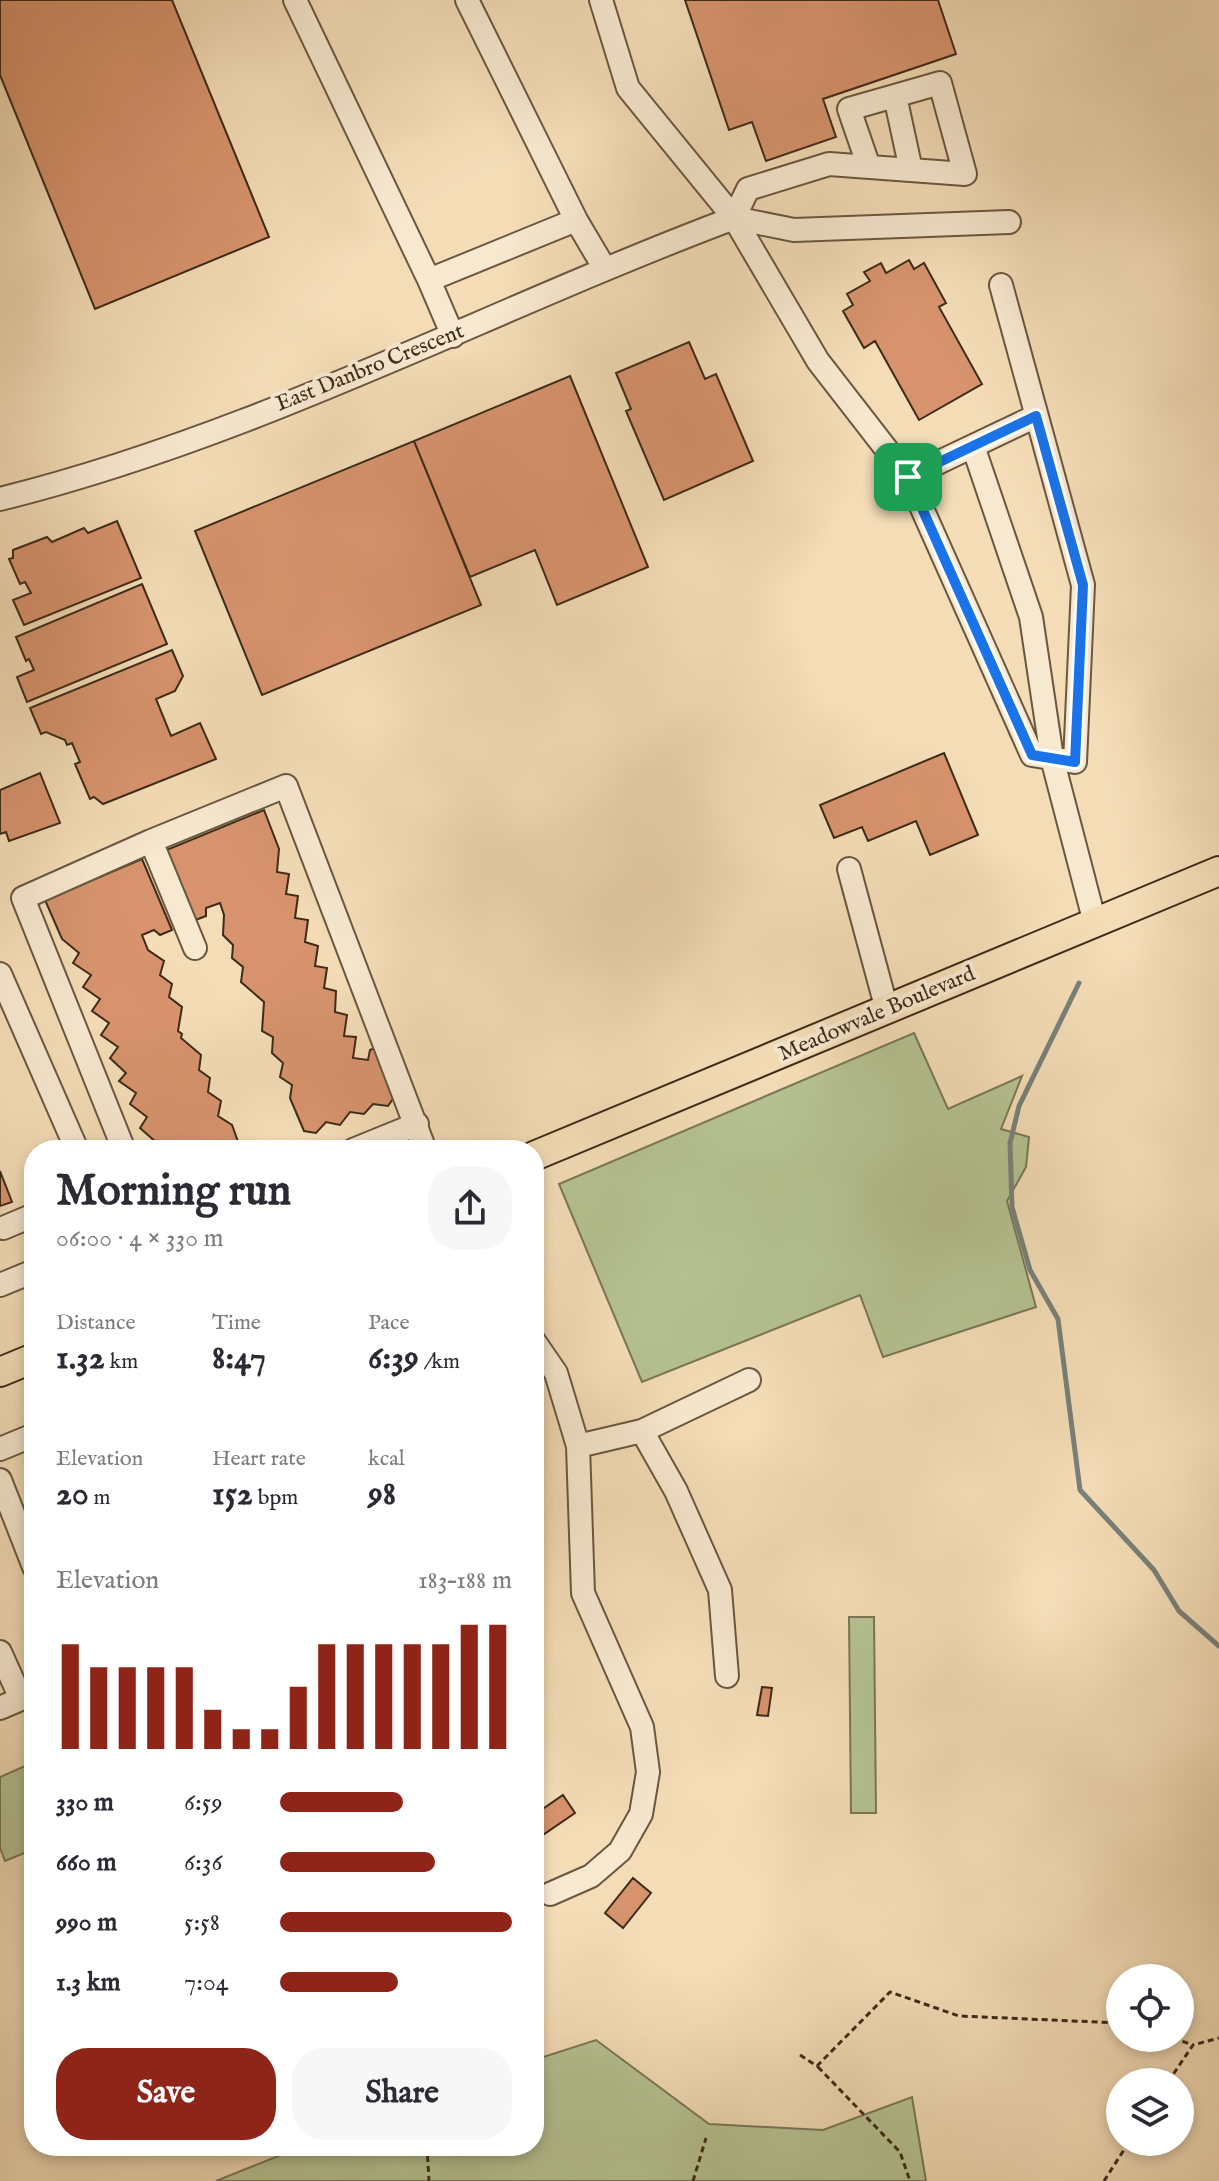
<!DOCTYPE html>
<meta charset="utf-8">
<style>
:root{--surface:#fff;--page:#f7f7f7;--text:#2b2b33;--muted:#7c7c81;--accent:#8f2418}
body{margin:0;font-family:"IM FELL English",serif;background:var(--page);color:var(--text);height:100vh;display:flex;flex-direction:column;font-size:30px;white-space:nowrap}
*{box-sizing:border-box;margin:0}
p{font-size:26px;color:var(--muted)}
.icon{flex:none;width:44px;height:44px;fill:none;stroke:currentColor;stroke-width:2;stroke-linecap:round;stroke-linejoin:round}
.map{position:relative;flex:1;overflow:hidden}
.details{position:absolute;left:24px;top:1140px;width:520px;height:1016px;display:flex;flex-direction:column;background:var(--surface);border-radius:32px;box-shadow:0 4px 12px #0003}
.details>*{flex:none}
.tools{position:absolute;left:1106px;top:1964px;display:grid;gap:16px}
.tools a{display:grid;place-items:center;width:88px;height:88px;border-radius:50%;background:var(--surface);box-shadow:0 4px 12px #0003;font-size:40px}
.pin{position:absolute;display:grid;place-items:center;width:68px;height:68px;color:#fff;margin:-34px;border-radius:16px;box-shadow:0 4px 12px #0006}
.round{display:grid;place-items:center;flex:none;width:84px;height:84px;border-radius:32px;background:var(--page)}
.overview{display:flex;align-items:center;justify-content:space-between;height:136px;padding:0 32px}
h1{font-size:44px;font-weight:700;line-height:60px}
.figures{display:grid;grid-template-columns:repeat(3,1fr);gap:12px;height:136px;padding:8px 32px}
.figures div{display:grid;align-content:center}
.figures b{font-size:34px;font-weight:700}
.figures small{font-size:22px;font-weight:400}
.figures p{font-size:22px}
.chart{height:224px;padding:16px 32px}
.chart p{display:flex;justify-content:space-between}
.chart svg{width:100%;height:144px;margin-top:8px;stroke:var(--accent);stroke-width:6}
.button{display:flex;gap:16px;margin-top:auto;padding:16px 32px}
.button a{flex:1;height:92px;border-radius:32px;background:var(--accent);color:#fff;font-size:32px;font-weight:700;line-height:92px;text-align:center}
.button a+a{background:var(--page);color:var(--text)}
ul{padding:0 32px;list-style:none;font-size:26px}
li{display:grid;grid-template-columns:128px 96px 1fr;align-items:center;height:60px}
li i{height:20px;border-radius:10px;background:var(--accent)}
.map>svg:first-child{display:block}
.green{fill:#b5c292;stroke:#797656;stroke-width:2}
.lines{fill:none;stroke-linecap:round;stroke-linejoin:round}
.stream{stroke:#79807a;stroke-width:5}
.building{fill:#d7936d;stroke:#3d2b19;stroke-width:2}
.minor-casing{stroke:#6a5740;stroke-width:26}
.major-casing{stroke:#3d2b19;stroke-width:32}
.path{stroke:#3d2b19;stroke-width:3;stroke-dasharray:6 4;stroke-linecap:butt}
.minor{stroke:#f7e8d0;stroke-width:22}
.major{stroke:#f3dcb6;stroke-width:28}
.route-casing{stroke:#fff;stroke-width:16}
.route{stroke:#1a73e8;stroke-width:10}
.labels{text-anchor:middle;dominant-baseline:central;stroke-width:8;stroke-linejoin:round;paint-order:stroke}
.street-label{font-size:22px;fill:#3d2b19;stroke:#f7e8d0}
</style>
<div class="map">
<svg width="1219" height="2181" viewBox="0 0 1219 2181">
<rect width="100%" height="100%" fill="#f3dcb6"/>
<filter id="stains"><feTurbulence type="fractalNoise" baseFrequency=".0025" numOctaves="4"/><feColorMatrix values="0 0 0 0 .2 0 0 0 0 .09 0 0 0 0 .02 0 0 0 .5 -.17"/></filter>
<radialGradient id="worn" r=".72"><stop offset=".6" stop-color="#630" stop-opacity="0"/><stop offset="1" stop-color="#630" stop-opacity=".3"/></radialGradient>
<path class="green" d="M914,1033l34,76 74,-33 -21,53 28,8 -3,30 -19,34 29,106 -153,50 -23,-62 -218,87 -83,-198z
M849,1617h25l2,196h-25z
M34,1762v87l-29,12 -5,-13v-71z
M596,2040l113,84 114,6 89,-33 14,84h-710l87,-35h231v-86z"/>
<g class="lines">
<path class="stream" d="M1079,983l-60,123 -9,37 2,64 18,63 28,49 22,171 74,80 25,41 40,35"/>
</g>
<path class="building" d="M0,0h172l97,237 -174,72 -95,-234z
M685,0h253l18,54 -133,45 13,38 -70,24 -14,-39 -23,8z
M909,260l5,9 10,-6 22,40 -7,4 43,77 -63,36 -44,-79 -11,7 -21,-37 10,-6 -6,-11 23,-13 -6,-9 17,-9 5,10z
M689,342l16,37 11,-5 37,87 -89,39 -38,-89 5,-2 -15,-36z
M570,376l78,191 -91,38 -22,-55 -65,27 -56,-136z
M414,441l67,164 -219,90 -67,-164z
M117,521l24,57 -117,47 -11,-25 18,-7 -6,-11 -5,2 -11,-25 4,-1v-8l34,-13 5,5 32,-14 4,5z
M142,584l25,60 -140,58 -10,-25 17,-7 -5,-11 -3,2 -10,-24z
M172,650l11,26 -8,15 -19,8 15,37 29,-13 16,36 -113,45 -9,-7 -4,2 -15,-35 5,-2 -8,-19 -5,2 -2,-5 -19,-8 -5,2 -11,-26z
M944,753l34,82 -48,20 -14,-34 -48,20 -6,-14 -28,11 -14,-33z
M40,773l20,50 -51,18 -3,-9 -6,2v-44z
M264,810l15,39 -2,23 12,2 -3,20 12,2 -3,22 13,2 -3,22 13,4 -3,20 12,2 -3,20 12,3 -1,21 12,3 -3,21 12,1 -3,21 15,2 2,-10 7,-3 20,46 -9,13 -15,-2 -9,10 -14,-2 -10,13 -14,-3 -10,11 -12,-2 -14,-33 2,-13 -12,-8 3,-14 -11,-10 1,-16 -11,-6 2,-29 -23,-20 2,-15 -11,-9 1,-13 -10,-10 1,-20 -4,-12 -14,5v8l-13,5 -29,-70z
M142,859l30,71 -12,5 -6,-5 -12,5 6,15 16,11 -4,14 12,9 -3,13 13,10 -4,24 4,3 -1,4 20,17 -2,15 11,8 -2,14 13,9 -3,15 14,9 9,25h-88l4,-7 -17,-15 7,-11 -17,-13 6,-11 -17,-12 7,-8 -16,-15 8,-11 -17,-12 8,-12 -17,-12 8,-12 -17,-12 8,-12 -18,-12 6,-10 -17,-14 -17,-39z
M0,1171l12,31 -12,4z
M762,1687l10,1 -4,28 -11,-1z
M563,1795l12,18 -41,28v-26z
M633,1878l18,15 -28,35 -18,-15z"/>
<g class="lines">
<g class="minor-casing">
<path id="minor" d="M295,0l134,280 147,-60 -109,-220
M601,0l27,88 106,130 84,143 90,116 124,278 43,7 8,-177 -82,-300
M895,96l16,74
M734,218l14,-29 81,-25 136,10 -25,-91 -91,26 20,58
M734,218l60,12 215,-8
M576,220l29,49
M429,280l24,56
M973,446l58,171 21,141 43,165
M908,477l128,-61
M0,499c255,-63 489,-189 734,-281
M849,869l38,141
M195,948l-44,-107 135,-55 139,364
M0,974l77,176
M124,1150l-101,-252 128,-57
M353,1150l64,-26
M3,1228l31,-13
M0,1285l34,-14
M534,1341l22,32 22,73 5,147 59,134 6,45 -7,42 -21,37 -29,25 -41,18
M642,1431l34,60 44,99 7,86
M578,1446l64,-15 107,-51
M0,1449l34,-14
M0,1480l34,87
M0,1652l21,47 -21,9"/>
</g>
<g class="major-casing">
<path id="major" d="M534,1156l685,-285
M0,1372l34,-14"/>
</g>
<path class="path" d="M1173,2038l20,7
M800,2055l17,11 73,-74 69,24 161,7
M818,2067l82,85 10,29
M1168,2082l25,-37 26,-7
M427,2146l2,35
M693,2181l13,-43
M1104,2181l25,-39"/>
<use href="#minor" class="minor"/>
<use href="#major" class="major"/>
</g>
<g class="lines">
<g class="route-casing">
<path id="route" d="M1036,416l47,169 -8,177 -43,-7 -124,-278z"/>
</g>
<use href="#route" class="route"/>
</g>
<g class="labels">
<g class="street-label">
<text transform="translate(370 368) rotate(-22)">East Danbro Crescent</text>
<text transform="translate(877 1014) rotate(-23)">Meadowvale Boulevard</text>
</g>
</g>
<rect width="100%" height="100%" filter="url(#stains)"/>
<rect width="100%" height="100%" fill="url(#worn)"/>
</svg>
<div class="tools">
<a><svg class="icon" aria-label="locate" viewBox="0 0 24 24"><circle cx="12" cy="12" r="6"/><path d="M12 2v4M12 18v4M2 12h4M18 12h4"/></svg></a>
<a><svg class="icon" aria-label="layers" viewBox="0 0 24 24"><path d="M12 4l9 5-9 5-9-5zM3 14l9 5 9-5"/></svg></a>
</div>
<div class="pin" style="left:908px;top:477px;background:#1e9e55"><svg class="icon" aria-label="arrive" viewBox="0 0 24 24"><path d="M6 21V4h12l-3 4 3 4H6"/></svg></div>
<section class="details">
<div class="overview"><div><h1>Morning run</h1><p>06:00 · 4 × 330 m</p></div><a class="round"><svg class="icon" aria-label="share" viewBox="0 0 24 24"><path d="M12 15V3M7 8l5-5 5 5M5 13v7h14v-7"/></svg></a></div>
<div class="figures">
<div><p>Distance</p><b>1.32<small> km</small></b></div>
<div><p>Time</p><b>8:47</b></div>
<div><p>Pace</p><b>6:39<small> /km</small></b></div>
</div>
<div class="figures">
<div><p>Elevation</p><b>20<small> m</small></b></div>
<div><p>Heart rate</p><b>152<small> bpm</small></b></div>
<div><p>kcal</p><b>98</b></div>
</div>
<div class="chart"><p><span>Elevation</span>183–188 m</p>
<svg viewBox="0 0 160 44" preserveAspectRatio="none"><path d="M5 44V12M15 44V19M25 44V19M35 44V19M45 44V19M55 44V32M65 44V38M75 44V38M85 44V25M95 44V12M105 44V12M115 44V12M125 44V12M135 44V12M145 44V6M155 44V6"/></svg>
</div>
<ul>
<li><b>330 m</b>6:59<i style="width:53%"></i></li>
<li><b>660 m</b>6:36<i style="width:67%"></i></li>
<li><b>990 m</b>5:58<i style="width:100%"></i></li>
<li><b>1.3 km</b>7:04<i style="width:51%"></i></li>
</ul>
<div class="button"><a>Save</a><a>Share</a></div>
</section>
</div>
